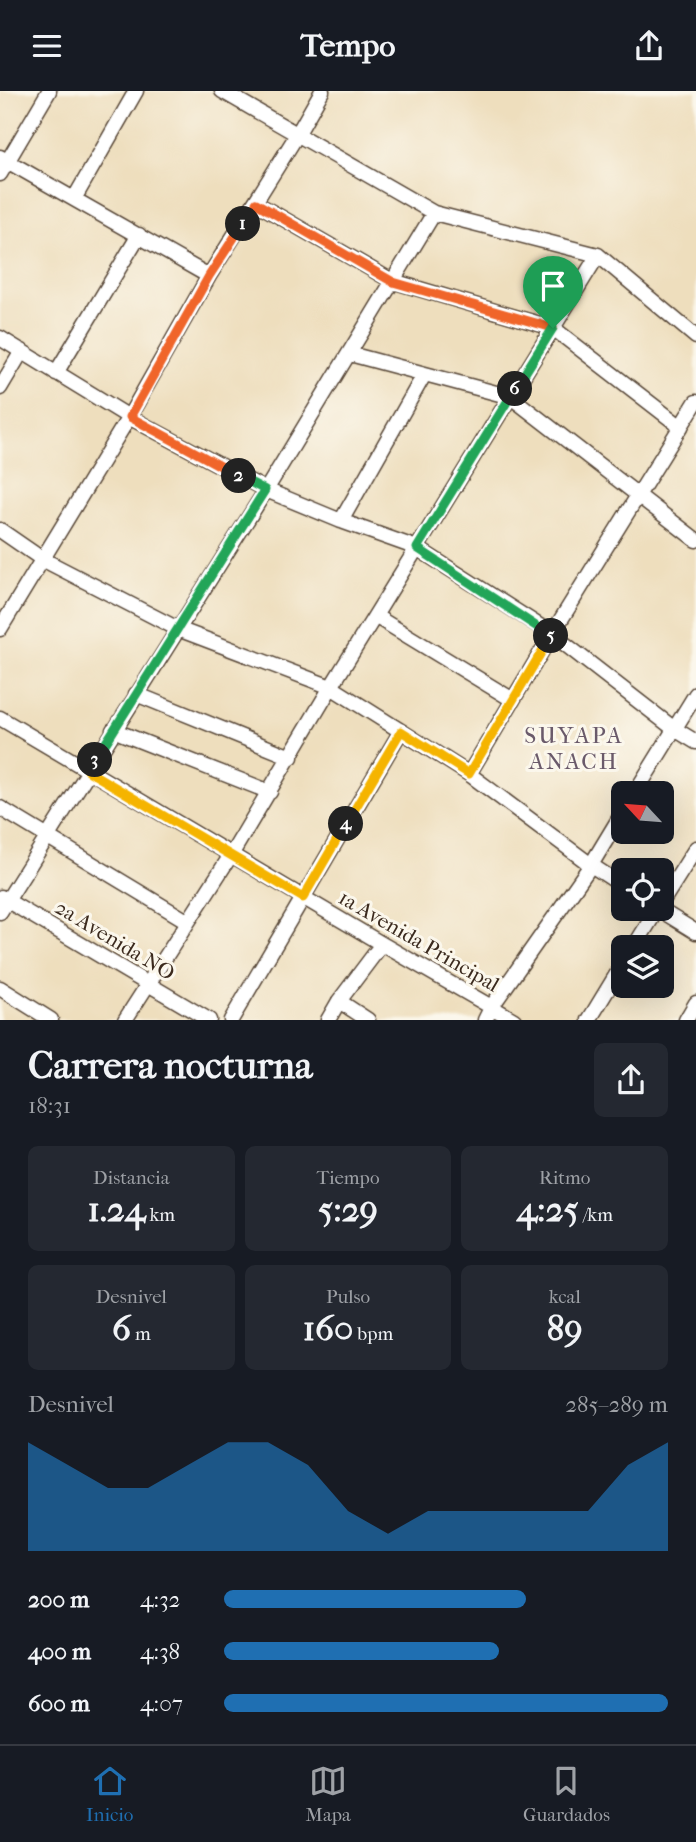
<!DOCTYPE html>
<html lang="es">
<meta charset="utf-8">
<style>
:root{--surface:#171b24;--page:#242831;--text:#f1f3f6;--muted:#9ea1a6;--line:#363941;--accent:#1f6fb2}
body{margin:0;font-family:"IM FELL French Canon",serif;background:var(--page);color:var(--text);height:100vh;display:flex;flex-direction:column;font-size:26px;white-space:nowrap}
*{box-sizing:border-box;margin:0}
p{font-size:23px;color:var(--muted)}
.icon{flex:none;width:38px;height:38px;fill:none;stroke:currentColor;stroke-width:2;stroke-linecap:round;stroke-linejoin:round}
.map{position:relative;height:929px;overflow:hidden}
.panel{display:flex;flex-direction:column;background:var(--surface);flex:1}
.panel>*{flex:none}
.needle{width:46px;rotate:296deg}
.tools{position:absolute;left:611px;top:690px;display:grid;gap:14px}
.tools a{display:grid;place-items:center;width:63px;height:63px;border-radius:10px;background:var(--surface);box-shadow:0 7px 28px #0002;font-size:35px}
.pin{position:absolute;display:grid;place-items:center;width:60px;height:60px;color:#fff;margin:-72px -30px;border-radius:50% 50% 50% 0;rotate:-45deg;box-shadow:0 0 7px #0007}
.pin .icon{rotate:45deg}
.km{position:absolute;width:35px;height:35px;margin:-18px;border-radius:50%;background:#222;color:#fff;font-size:19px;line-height:35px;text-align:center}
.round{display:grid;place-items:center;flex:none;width:74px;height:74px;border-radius:10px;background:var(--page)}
.summary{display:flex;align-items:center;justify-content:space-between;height:119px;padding:0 28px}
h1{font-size:38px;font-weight:800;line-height:52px}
.stats{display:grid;grid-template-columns:repeat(3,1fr);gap:10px;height:119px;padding:7px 28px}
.stats div{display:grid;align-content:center;border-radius:10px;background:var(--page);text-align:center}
.stats b{font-size:35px;font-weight:800}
.stats small{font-size:19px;font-weight:400}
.stats p{font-size:19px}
.chart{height:196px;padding:14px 28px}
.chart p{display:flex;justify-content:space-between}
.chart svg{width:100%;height:126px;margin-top:7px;fill:var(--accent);opacity:.7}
ul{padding:0 28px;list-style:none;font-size:23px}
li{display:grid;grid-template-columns:112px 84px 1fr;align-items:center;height:52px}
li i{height:18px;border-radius:9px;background:var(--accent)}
header{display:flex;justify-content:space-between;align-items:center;height:91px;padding:0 28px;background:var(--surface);font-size:32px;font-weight:800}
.tabs{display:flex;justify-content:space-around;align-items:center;height:98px;border-top:2px solid var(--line);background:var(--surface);font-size:19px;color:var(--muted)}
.tabs a{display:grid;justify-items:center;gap:4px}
.tabs .on{color:var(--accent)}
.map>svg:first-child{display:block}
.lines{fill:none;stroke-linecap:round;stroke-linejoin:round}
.minor-casing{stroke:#564536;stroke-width:17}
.minor{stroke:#fff;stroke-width:14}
.split-1-casing{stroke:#fff;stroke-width:14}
.split-2-casing{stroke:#fff;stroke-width:14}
.split-3-casing{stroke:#fff;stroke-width:14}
.split-4-casing{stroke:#fff;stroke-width:14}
.split-5-casing{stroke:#fff;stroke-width:14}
.split-6-casing{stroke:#fff;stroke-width:14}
.split-7-casing{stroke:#fff;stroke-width:14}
.split-1{stroke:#f0652b;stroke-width:9}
.split-2{stroke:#f0652b;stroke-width:9}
.split-3{stroke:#22a559;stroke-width:9}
.split-4{stroke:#f5b400;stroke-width:9}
.split-5{stroke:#f5b400;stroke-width:9}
.split-6{stroke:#22a559;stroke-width:9}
.split-7{stroke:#22a559;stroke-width:9}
.labels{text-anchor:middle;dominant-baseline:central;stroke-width:6;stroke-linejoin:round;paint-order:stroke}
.street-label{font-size:21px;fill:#3b2a1e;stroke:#fbf7ec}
.neighbourhood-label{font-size:23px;letter-spacing:2px;fill:#6a5a6a;stroke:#fbf7ec}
</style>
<header><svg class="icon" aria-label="menu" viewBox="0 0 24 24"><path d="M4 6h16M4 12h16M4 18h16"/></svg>Tempo<svg class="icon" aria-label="share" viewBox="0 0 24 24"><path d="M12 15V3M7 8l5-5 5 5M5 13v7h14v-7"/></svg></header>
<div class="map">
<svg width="696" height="929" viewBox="0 0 696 929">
<rect width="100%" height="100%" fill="#fbf7ec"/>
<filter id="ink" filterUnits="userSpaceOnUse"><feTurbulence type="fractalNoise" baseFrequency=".0143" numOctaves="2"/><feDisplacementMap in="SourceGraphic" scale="14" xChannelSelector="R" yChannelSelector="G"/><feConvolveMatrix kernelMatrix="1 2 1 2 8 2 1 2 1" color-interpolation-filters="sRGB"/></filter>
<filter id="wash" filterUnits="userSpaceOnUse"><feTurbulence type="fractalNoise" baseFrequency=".00686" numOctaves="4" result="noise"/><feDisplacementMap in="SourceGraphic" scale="28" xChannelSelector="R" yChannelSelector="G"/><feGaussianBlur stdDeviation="1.57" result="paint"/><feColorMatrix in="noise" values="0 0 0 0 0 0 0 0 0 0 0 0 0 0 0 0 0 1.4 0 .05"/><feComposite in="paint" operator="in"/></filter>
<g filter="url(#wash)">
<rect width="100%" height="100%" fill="#eedebd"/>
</g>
<g filter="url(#ink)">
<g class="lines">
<g class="minor-casing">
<path id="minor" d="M222,0l212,122 164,42 98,82
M0,66l209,119
M0,83l49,-83
M74,108l62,-108
M256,112l136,78 161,47 128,99
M0,247l129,79 137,73 75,31 76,27 135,86 121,94 23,14
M350,263l161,43 185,143
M56,282l83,-138
M0,297l22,-37
M341,430l83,-146
M0,439l42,29 136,70 153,58 138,87 122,91 32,21
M375,525l138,84
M0,538l129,-212 80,-141 88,-141 25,-44
M136,603l155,63
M0,627l382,226 132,76
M113,639l157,62
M469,683l83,-140 144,-232
M635,702l61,-99
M0,717l187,113
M1,806l208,123
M662,811l34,-54
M657,817l39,24
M0,821l266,-422 168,-277
M634,856l24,-39
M0,897l51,32
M339,910l29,19
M125,929l106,-165 100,-168 267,-432
M231,929l170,-289
M328,929l11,-19 43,-57
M485,929l7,-14 99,-141 32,-53
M589,929l34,-56
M686,929l10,-17"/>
</g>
<use href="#minor" class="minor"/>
</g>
</g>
<g class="lines" filter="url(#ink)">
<g class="split-1-casing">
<path id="split-1" d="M243,133l13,-21 137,79 160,46"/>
</g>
<g class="split-2-casing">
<path id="split-2" d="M239,385l-109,-59 79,-141 34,-52"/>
</g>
<g class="split-3-casing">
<path id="split-3" d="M95,669l170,-270 -26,-14"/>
</g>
<g class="split-4-casing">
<path id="split-4" d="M95,669l-7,11 215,127 43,-74"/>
</g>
<g class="split-5-casing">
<path id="split-5" d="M346,733l55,-93 68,43 82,-138"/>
</g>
<g class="split-6-casing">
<path id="split-6" d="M515,298l-98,159 134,88"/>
</g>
<g class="split-7-casing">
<path id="split-7" d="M515,298l38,-61"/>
</g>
<use href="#split-1" class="split-1"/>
<use href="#split-2" class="split-2"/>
<use href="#split-3" class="split-3"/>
<use href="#split-4" class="split-4"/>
<use href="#split-5" class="split-5"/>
<use href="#split-6" class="split-6"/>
<use href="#split-7" class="split-7"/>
</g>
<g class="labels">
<g class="street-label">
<text transform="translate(115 849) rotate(31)">2a Avenida NO</text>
<text transform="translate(419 850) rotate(30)">1a Avenida Principal</text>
</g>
<g class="neighbourhood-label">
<text x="574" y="644">SUYAPA<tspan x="574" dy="26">ANACH</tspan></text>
</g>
</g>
</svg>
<div class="tools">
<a><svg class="needle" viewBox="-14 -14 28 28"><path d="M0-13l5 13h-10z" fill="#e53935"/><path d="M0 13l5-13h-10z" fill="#9ea1a6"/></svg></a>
<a><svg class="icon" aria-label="locate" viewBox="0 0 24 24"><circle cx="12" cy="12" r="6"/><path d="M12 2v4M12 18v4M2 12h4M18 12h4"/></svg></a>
<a><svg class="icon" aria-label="layers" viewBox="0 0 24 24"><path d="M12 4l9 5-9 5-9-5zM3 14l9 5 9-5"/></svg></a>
</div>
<div class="pin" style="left:553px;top:237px;background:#1e9e55"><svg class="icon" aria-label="arrive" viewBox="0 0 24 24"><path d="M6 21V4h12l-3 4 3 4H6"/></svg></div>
<b class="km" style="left:243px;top:133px">1</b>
<b class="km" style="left:239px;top:385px">2</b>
<b class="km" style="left:95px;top:669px">3</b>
<b class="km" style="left:346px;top:733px">4</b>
<b class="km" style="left:551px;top:545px">5</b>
<b class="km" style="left:515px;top:298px">6</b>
</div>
<section class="panel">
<div class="summary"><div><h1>Carrera nocturna</h1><p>18:31</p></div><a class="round"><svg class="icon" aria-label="share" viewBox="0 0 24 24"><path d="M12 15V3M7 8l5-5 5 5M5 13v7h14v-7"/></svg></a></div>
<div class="stats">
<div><p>Distancia</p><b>1.24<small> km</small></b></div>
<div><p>Tiempo</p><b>5:29</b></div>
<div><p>Ritmo</p><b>4:25<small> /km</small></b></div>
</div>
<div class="stats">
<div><p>Desnivel</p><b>6<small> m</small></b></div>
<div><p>Pulso</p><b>160<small> bpm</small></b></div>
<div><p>kcal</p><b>89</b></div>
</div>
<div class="chart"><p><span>Desnivel</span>285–289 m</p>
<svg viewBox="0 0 160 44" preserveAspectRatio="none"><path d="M0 44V6L10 14L20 22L30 22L40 14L50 6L60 6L70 14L80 30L90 38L100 30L110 30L120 30L130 30L140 30L150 14L160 6V44z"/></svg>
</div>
<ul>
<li><b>200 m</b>4:32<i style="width:68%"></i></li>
<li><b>400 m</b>4:38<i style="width:62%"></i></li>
<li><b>600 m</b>4:07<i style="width:100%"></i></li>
</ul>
</section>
<nav class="tabs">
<a class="on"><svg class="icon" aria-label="home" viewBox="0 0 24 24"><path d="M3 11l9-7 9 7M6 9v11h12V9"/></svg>Inicio</a>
<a><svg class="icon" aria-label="map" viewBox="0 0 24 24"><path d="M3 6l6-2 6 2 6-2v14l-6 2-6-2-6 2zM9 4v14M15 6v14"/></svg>Mapa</a>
<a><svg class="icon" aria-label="saved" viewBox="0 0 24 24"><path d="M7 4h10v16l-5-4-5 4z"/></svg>Guardados</a>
</nav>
